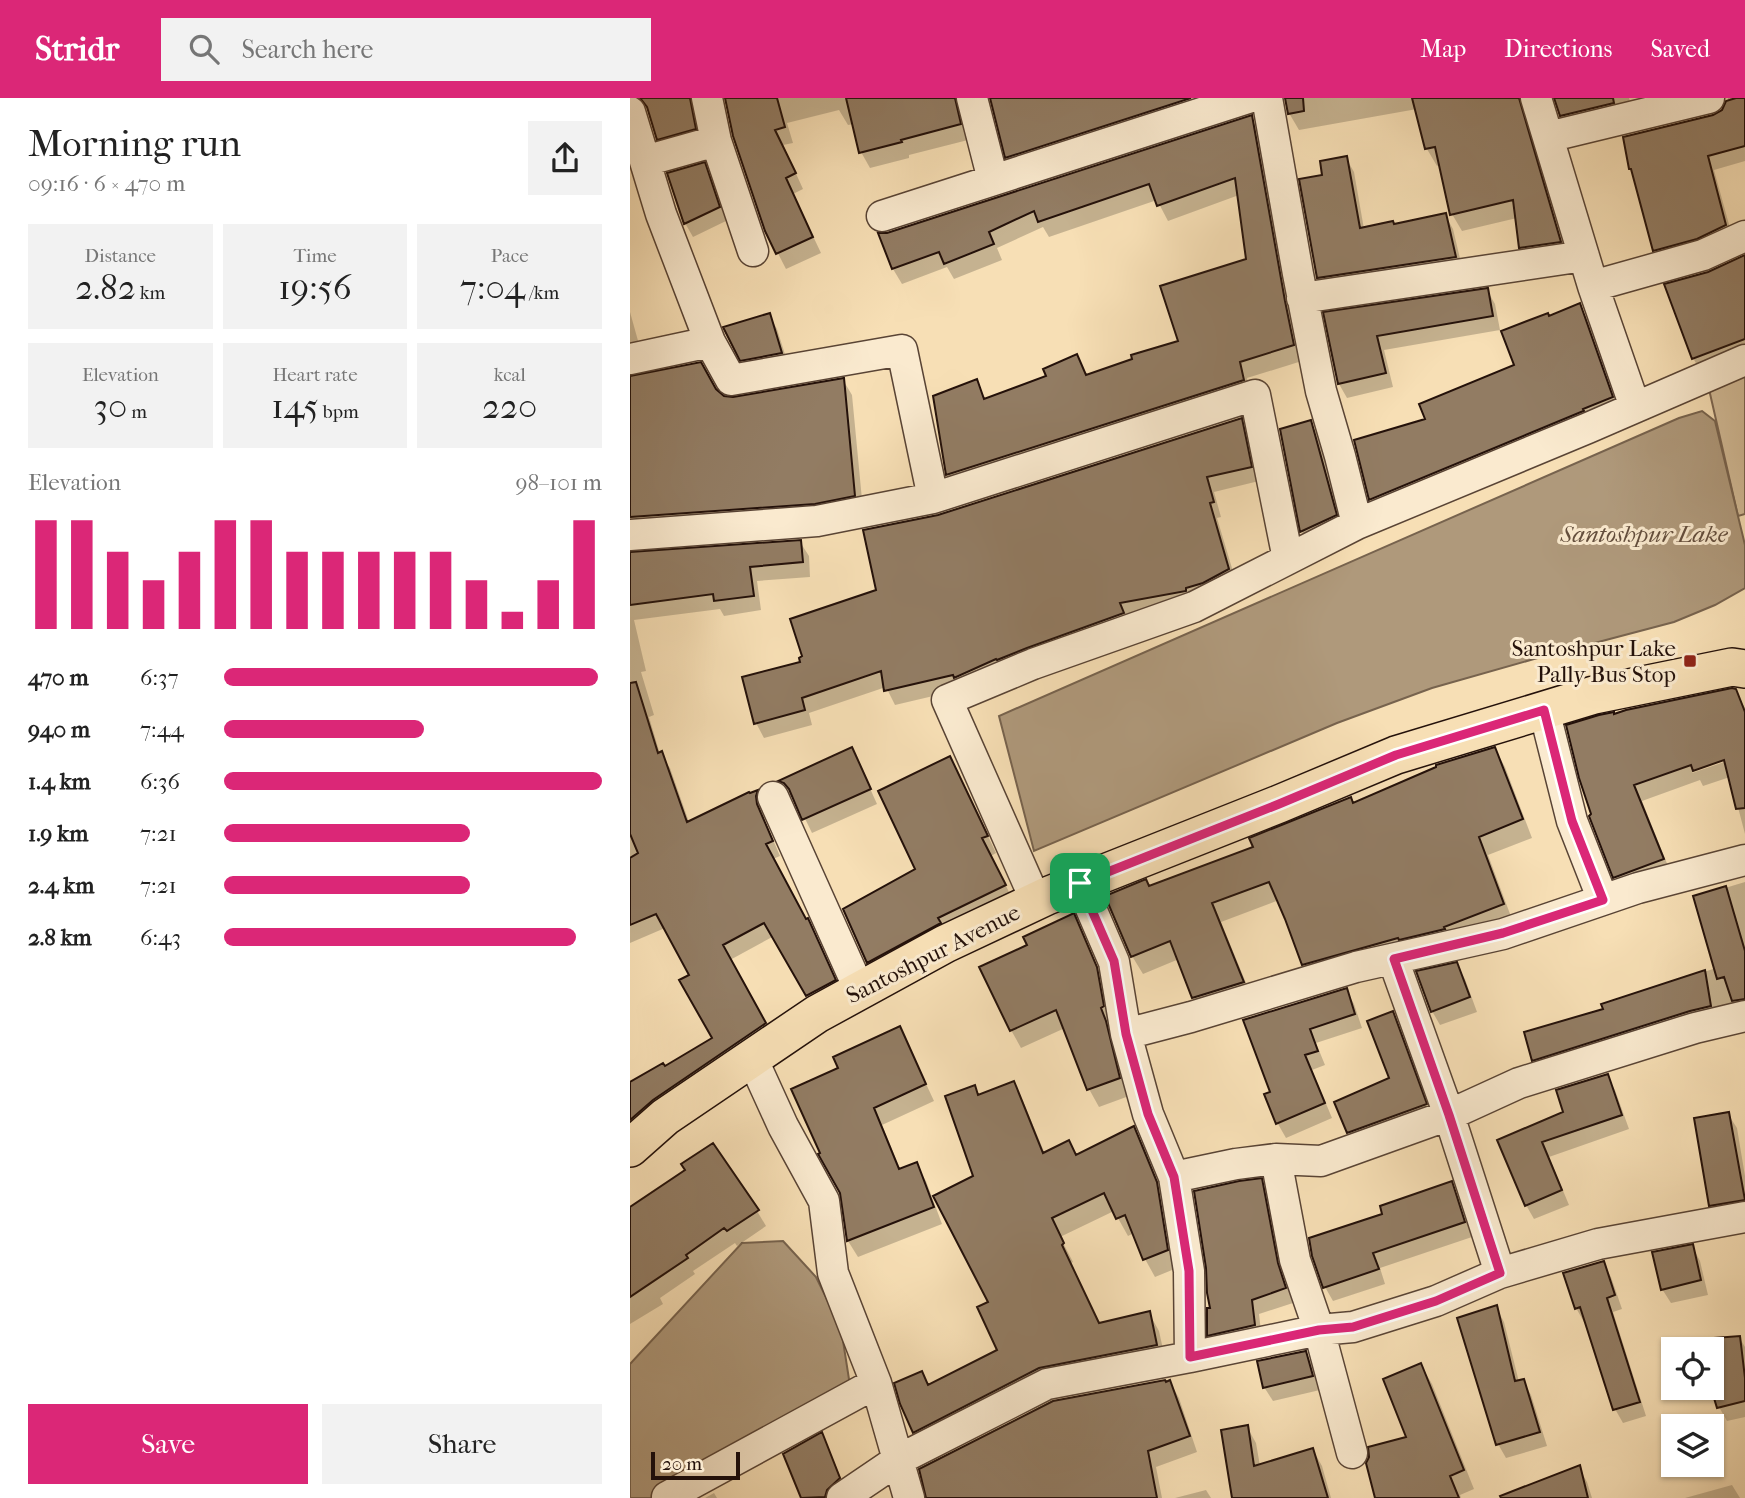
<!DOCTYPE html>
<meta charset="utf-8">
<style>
:root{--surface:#fff;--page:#f2f2f2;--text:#222;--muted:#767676;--accent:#db2777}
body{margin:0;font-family:"IM FELL French Canon",serif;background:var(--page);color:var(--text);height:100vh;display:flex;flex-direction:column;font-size:26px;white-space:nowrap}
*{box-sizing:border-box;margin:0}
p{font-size:23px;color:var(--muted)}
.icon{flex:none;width:38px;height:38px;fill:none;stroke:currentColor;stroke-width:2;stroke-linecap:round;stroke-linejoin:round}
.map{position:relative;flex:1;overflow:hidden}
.sheet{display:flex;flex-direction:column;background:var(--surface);width:630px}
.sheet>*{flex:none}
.fabs{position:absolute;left:1031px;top:1239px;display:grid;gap:14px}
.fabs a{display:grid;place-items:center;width:63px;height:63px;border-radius:0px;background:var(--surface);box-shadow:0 2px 5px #0004;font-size:35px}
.scale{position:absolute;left:21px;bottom:18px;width:89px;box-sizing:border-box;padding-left:7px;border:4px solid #24110a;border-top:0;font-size:19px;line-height:24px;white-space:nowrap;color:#24110a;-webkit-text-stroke:5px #faeacf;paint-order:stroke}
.pin{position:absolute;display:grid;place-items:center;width:60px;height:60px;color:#fff;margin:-30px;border-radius:14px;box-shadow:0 4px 10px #0006}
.round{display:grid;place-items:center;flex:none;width:74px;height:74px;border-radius:0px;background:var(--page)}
.head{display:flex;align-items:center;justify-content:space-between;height:119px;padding:0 28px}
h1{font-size:38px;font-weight:600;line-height:52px}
.metrics{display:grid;grid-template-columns:repeat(3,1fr);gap:10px;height:119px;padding:7px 28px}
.metrics div{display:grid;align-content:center;border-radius:0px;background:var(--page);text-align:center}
.metrics b{font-size:35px;font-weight:600}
.metrics small{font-size:19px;font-weight:400}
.metrics p{font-size:19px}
.chart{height:196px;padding:14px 28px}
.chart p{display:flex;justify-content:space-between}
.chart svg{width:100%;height:126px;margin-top:7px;stroke:var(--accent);stroke-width:6}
.cta{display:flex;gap:14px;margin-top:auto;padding:14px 28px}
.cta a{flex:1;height:80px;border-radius:0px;background:var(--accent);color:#fff;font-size:28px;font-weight:600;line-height:80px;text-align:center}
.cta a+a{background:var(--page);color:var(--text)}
ul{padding:0 28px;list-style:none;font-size:23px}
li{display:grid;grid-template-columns:112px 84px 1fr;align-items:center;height:52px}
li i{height:18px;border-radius:9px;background:var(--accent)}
header{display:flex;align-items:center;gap:42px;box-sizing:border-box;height:98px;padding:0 35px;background:var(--accent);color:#fff}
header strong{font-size:33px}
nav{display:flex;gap:38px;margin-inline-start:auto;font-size:24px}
.search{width:490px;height:63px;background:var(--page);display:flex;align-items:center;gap:18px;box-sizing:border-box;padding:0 24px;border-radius:0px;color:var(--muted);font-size:26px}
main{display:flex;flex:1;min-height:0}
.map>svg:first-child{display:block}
.green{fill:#d3bc98;stroke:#7c6651;stroke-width:2}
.water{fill:#af997b;stroke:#77634e;stroke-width:2}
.shadow{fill:#0003;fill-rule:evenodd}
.building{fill:#927c63;stroke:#24110a;stroke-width:2}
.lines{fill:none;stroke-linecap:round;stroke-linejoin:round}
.minor-casing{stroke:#594435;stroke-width:33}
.major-casing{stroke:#24110a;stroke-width:40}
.minor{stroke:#faeacf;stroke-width:30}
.major{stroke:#f7dfb5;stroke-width:37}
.route-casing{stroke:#fff;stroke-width:14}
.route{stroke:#db2777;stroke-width:9}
.poi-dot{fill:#8f2418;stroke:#faeacf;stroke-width:2.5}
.labels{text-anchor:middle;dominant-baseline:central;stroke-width:6;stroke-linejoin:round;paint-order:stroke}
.poi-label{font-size:23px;fill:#24110a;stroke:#faeacf;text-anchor:end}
.street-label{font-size:23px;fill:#24110a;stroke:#faeacf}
.water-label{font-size:24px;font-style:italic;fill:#634e3d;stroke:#faeacf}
</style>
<header>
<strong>Stridr</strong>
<div class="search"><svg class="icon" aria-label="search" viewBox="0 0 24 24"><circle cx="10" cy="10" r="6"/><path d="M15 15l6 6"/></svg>Search here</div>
<nav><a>Map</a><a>Directions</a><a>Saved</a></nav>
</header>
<main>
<section class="sheet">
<div class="head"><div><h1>Morning run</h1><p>09:16 · 6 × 470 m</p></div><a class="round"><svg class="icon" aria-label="share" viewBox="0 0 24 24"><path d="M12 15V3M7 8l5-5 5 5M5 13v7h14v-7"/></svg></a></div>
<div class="metrics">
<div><p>Distance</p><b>2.82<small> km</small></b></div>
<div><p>Time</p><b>19:56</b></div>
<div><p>Pace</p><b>7:04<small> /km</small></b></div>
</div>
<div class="metrics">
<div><p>Elevation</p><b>30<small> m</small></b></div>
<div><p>Heart rate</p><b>145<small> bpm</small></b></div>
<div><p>kcal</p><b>220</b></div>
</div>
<div class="chart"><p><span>Elevation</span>98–101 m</p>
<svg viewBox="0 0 160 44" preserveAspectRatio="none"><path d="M5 44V6M15 44V6M25 44V17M35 44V27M45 44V17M55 44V6M65 44V6M75 44V17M85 44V17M95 44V17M105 44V17M115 44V17M125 44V27M135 44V38M145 44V27M155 44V6"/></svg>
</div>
<ul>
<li><b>470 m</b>6:37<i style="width:99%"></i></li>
<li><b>940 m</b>7:44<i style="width:53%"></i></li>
<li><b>1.4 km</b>6:36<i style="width:100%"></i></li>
<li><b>1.9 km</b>7:21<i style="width:65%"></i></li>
<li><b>2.4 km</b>7:21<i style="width:65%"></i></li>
<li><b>2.8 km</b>6:43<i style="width:93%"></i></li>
</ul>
<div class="cta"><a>Save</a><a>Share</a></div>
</section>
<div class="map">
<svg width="1115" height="1400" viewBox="0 0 1115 1400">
<rect width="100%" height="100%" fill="#f7dfb5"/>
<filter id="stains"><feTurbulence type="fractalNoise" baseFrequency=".00286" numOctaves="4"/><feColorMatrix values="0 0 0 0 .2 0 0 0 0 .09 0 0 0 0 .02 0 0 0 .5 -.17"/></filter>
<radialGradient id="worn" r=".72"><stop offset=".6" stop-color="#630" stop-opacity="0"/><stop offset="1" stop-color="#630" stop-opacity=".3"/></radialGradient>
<path class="green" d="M1115,262v154l-7,2 -32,-140z"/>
<path class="water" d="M1072,313l13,10 30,124v43l-30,17 -41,17 -140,37 -102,29 -95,35 -303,128 -35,-135 680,-298z
M153,1143l33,36 25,51 10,64 -184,106h-37v-134l112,-121z"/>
<path class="shadow" d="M10,0h69l-6,46 -36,10 -9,-15 -9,-27z
M95,0h249l-6,42 -59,15v3l-39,10 -9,-16 -7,-28 -6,1 -9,-15 -52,13 6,20 -10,2 20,44 -10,5 28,59 -35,16 -20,-39z
M360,0h191l7,19 -172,56 -9,-16 -15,-58z
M656,0h255l29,160 -39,6 -10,-17 -4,-29 -55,13 -10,-17 -11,-50 -4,2 -10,-17 -10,-40 -118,21 -10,-17z
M922,0h77l5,19 -63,15 -10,-17 -4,-14z
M1098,0h17v63l-31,9 19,69 -70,25 -8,-14 59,-133 9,-6 5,-8z
M621,19l9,16 42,228 -55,17 5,18 -295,94 -9,-15 -13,-78 41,-16 10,19 62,-23 29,-21 10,20 93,-34 68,-82 -9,-65 -71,26 -11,-21 -108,37 -6,-10 -46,21 5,12 -48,19 -7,-12 -45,17 -9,-15 -13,-34 8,-1z
M716,60l8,14 10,57 30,-3 51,-11 8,14 10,42 -136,21 -9,-14 6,-102z
M74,66l8,15 14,42 -33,16 -8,-14z
M1115,159v99l-44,16 -8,-14 18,-85z
M857,192l8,14 5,26 -116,20 9,37 -46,11 -8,-14 -14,-70z
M950,208l10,17 32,92 -241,102 -10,-18 -15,-58 71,-21 89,-54 33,-48z
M0,214l12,43 -12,4z
M139,217l8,14 12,38 -39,7 -8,-14z
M0,280l85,13 8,7 10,1 110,-19 9,15 11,115 -233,25z
M611,322l8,14 10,47 -45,11 7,25 -4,1 20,67 -274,104 -68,16 -9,-18 -77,26 3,12 -48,13 -8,-15 46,-60 76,-72 61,-75z
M680,324l9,14 25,93 -34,16 -8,-13 -20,-102z
M170,444l9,14 1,21 -53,4 4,29 -37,6 -4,-7 -86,11 12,51 -5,1 13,43 -5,2 11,37 10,14 19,54 68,-30 8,14 -2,6 2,9 15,35 -7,3 33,62 1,-1 9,15 27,60 -27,15 -42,-74 -44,24 43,79 -143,103v-58l35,-15 49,-30 -23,-64 -26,-47 -35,15v-389z
M1105,593l10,17v126l-15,-57 -27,9 -3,-6 -58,21 30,75 -48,17 -9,-16 -24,-61zM1102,658l1,3 -41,14v-4z
M865,651l10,18 27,71 -44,17 25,67 -199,60 -10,-18 -25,-64 -58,22 32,78 -49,16 -10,-18 -15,-39 -36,15 -11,-18 17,-69 106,-39 98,-43z
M229,666l18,40 -65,29 -17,-35 -7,-3 -8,-14z
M329,677l37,78 -5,3 23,46 -136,77 -10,-17 50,-93z
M1115,784v132l-203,60 -8,-14 71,-50 -1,-5 112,-37 -21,-71z
M443,818l10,17 23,54 23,109 -30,11 -10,-18 -24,-61 -44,20 -10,-18 -29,-63 47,-22z
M826,866l9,15 12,33 -37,13 -8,-14z
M716,892l8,14 8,24 -46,15 9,22 -13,5 20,48 -46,20 -8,-14 -12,-29 6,-2 -27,-72z
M762,915l8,14 33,92 -76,27 -8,-14 42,-53z
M278,947l26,56 -52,24 19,46 15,-6 10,16 16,43 -84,33 -10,-16 -7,-48 -20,-38z
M977,978l8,14 14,39 -80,28 20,48 -35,14 -8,-14 -27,-64 66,-28z
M383,985l10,18 22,53 31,2 57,-27 11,17 22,55 11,67 -22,9 -10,-18 -11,-26 -6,3 -14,-25 -54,26 13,25 -2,1 29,62 49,-12 10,18 7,32 -116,23 -126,64 -10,-18 8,-58 7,12 70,-35 -9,-48 -15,-126 -1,-89 5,9z
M1098,1016l9,14 8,48v39l-26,4 -8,-14z
M631,1082l8,15 16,84 8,24 -34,11 3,26 -45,9 -8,-14 3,-26z
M821,1085l8,14 13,40 -92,31 5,16 -52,17 -8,-14 60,-72z
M127,1113l9,15 -29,20 -2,-3 -42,28 2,3 -35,24 3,6 -33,20v-107z
M1062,1148l8,15 8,34 -37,8 -9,-14z
M973,1165l8,14 11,32 -9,3 33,104 -23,7 -8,-14 -28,-88 -3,1 -8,-14z
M866,1209l8,15 15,60 4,-1 8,14 16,51 -41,12 -8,-14z
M1109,1239l6,10v70l-18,4 -8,-14 -7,-22v-36h-8l-1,-8z
M676,1255l8,14 6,23 -47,11 -9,-14z
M791,1267l11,19 42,105 -14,6 1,3h-83l31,-60z
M540,1284l9,16 18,54 -41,15 6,31h-234z
M617,1329l9,16 4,23 53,-16 9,16 9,32h-99z
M191,1337l8,14 18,44 -6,5h-38l-18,-43z
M949,1370l8,14 5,16h-53z
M1102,1387l8,13h-55z
M576,1392l5,8h-36z
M84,1395l3,5h-12z"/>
<path class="building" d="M10,0h50l6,31 -39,11 -10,-33z
M95,0h52l8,29 -10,3 21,43 -10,5 27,59 -37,17 -11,-23 -32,-95z
M216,0h109l6,26 -60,16 1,2 -43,11z
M360,0h201l-186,60z
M655,0h18l1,13 -16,3z
M782,0h107l42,144 -42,6 -6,-48 -63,15 -15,-68 -10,2z
M924,0h59l1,5 -54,13z
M1106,0h9v48l-37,10 18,69 -29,14 -44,12 -22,-82h-2l-6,-32 90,-22 9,-5 4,-9z
M622,17l33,186 9,44 -54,17 4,18 -298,95 -13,-79 44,-17 7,20 62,-23 -3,-7 34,-15 9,21 46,-16 -1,-4 47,-14 -18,-55 86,-27 -11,-81 -78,28 -8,-22 -111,38 -4,-11 -45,21 5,12 -50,20 -5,-12 -47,17 -14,-36h9z
M717,58l13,72 33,-7 1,3 52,-11 10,44 -139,21 -18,-99 23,-4 -2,-14z
M75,64l15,45 -36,17 -17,-51z
M1115,157v84l-53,20 -28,-75 44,-12z
M858,190l5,28 -116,20 9,37 -48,11 -15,-72z
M950,205l33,94 -30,12 1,2 -3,1 -212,88 -15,-60 71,-21 -6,-15 95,-39 -13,-34 47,-18 1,3z
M140,215l12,40 -42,8 -17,-34z
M71,264l15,27 8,7 9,1 111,-19 11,118 -40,8 -185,13v-141z
M612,320l10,49 -45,10 7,25 -4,1 19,66 -26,14 -17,5v3l-66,12 4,10 -97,35 -30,12 -1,-1 -42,19 -1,-3 -69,16 -3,-20 -79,27 3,12 -51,14 -12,-47 58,-15 -1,-4 3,-2 -12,-37 86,-29 -13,-60 75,-15z
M681,322l26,95 -37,17 -20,-103z
M171,442l2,22 -53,5 4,29 -40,5 -1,-7 -83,11v-53z
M6,584l22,71 4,-2 25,71 62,-30 1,1 8,-3 -2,6 1,8 16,37 -7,3 40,75 2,-1 28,62 -30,16 -42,-73 -41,22 43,78 -113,77 -23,20v-38l33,-19 2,3 47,-28 -33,-58 10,-5 -33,-61 -26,11v-67l8,-5 -8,-19v-151z
M1102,590l4,1 9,23v96l-9,1 -12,-49 -31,11 -2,-6 -57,20 30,74 -51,19 -24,-62 2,-2 -12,-36 -13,-53 33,-10 15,-3v2l12,-4z
M222,649l19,42 -69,31 -13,-31 -5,-6 -6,-2z
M865,649l28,72 -44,18 25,67 -60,23 1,2 -46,11 -1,-2 -96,27 -17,-46 -16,-37 -57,21 32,79 -52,16 -22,-57 -39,16 -26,-61 41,-17 3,7 104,-39 -4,-9 102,-41 2,6 83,-36v-2z
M320,658l38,80 -6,2 24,47 -68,33 3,5 -74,40 -24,-54 72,-40 -37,-78z
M1096,788l19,65v48l-13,2 -8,-24 -7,2 -24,-83z
M444,815l23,54 7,39 -3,2 5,13 14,57 -33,12 -31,-80 -46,21 -31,-64 48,-22 -4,-8z
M827,864l13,35 -39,15 -15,-41z
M1075,872l6,36 -21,5 -158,50 -8,-29 79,-23 -2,-5z
M717,890l8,26 -45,15 8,22 -13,4 20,48 -49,21 -12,-30 6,-2 -27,-72z
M763,913l34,93 -80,29 -13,-31 55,-24 -22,-57z
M270,928l26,58 -52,24 25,61 18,-7 17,45 -87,34 -7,-48 -22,-39 2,-1 -29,-64 47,-21 -5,-11z
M978,976l14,41 -80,27 20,48 -37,16 -28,-66 66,-28 -7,-22z
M384,983l29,72 26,-13 7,15 58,-29 23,56 11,68 -25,10 -18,-45 -9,4 -12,-26 -52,25 12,25 -2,2 37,78 51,-12 7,34 -118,23 -126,65 -13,-29 -6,-21 28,-12 6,14 69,-35 -20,-43 11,-5 -55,-106 40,-20 -28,-80 30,-11 3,10z
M1099,1014l16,88 -36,6 -15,-88z
M83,1045l46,67 -32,21 -3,-3 -38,27 2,3 -58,39v-90l55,-37 -4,-6z
M632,1080l16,85 8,25 -34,12 3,25 -48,11v-28h3l-3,-15 -1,-25 -12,-77 45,-10z
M822,1083l13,41 -92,31 6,16 -56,19 -11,-32 -3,-18 73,-24 -2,-8z
M1063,1146l8,36 -40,10 -9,-38z
M974,1163l11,34 -8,3 33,104 -27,8 -33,-103 -5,2 -12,-36z
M867,1207l18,76 9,-2 16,53 -44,13 -39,-127z
M1110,1238l5,42v23l-28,7 -6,-20 1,-39h-9l-2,-10z
M676,1253l7,25 -50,12 -6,-27z
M791,1265l43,107 -14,6 9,22h-84l-9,-35 3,-6 -1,-10 38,-10 -23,-58z
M535,1282l1,2 4,-2 20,56 -42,15 9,47h-231l-7,-29 134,-68z
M618,1327l6,41 59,-18 15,50h-96l-11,-68z
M192,1334l18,46 -13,12 -2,7 -24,1 -18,-44z
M950,1367l8,33h-87l-1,-2z"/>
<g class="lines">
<g class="minor-casing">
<path id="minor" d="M342,0l21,82
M637,0l31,176 23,117 19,65 17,68
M906,0l57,188 42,121
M0,14l31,102 49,128
M918,39l161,-39
M86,43l37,110
M15,63l71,-20 -9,-43
M252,118l366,-118
M963,188l110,-31 42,-19
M672,200l282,-42
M0,261l80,-17 21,38 171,-30 31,148
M0,437l187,-14 116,-23 322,-103 33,164
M914,612l28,111 31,79
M143,699l87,194
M406,803l-89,-201 86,-36 161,-57 163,-83 231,-96 157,-68
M763,861l56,156 51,158
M496,936l65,-17 165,-50 147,-33 135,-46 107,-28
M122,960l31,68 41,75 9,72 43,110 33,115
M646,1061l19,101 24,70 33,123
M544,1079l62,-13 40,-5 45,2 128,-46 70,-32 176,-55 50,-12
M560,1259l129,-27 34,-3 83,-26 64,-28 98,-29 147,-27
M37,1399l209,-114
M212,1400l56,-38 149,-76 143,-27 -1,-86 -15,-94 -26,-63 -22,-80 -12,-72 -34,-79"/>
</g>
<g class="major-casing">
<path id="major" d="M0,1050l35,-31 152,-103 128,-70 102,-48 232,-92 117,-49 198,-60 138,-28 13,2"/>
</g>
<use href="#minor" class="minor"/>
<use href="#major" class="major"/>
</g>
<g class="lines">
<g class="route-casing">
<path id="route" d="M914,612l28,111 31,79 -100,33 -109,26 55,156 51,158 -64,28 -83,26 -34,3 -129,27 -1,-86 -15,-94 -26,-63 -22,-80 -12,-73 -34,-78 199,-79 117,-49z"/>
</g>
<use href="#route" class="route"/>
</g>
<rect class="poi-dot" x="1053" y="556" width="14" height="14" rx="3.5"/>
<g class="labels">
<g class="poi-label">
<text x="1046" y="550">Santoshpur Lake<tspan x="1046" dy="26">Pally Bus Stop</tspan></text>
</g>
<g class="street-label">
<text transform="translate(303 856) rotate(-27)">Santoshpur Avenue</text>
</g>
<g class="water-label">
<text x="1014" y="436">Santoshpur Lake</text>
</g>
</g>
<rect width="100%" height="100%" filter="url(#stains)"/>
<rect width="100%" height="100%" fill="url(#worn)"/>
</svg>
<div class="fabs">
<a><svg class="icon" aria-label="locate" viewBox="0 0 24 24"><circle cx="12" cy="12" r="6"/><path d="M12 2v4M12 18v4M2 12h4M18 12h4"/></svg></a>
<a><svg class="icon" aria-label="layers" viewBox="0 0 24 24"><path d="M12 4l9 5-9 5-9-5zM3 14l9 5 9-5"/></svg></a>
</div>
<div class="scale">20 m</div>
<div class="pin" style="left:450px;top:785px;background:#1e9e55"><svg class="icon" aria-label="arrive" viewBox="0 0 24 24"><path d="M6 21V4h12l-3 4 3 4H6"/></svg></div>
</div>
</main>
